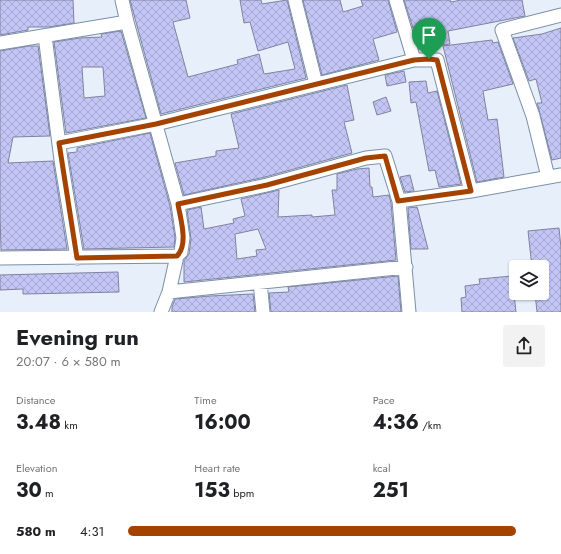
<!DOCTYPE html>
<meta charset="utf-8">
<style>
:root{--surface:#fff;--page:#f2f2f2;--text:#202124;--muted:#757577;--accent:#a44200}
body{margin:0;font-family:Jost,sans-serif;background:var(--page);color:var(--text);height:100vh;display:flex;flex-direction:column;font-size:15px;white-space:nowrap}
*{box-sizing:border-box;margin:0}
p{font-size:13px;color:var(--muted)}
.icon{flex:none;width:22px;height:22px;fill:none;stroke:currentColor;stroke-width:2;stroke-linecap:round;stroke-linejoin:round}
.map{position:relative;height:312px;overflow:hidden}
.drawer{display:flex;flex-direction:column;background:var(--surface);flex:1}
.drawer>*{flex:none}
.controls{position:absolute;left:509px;top:260px;display:grid;gap:8px}
.controls a{display:grid;place-items:center;width:40px;height:40px;border-radius:4px;background:var(--surface);box-shadow:0 1px 3px #0004;font-size:20px}
.pin{position:absolute;display:grid;place-items:center;width:34px;height:34px;color:#fff;margin:-41px -17px;border-radius:50% 50% 50% 0;rotate:-45deg;box-shadow:0 0 4px #0007}
.pin .icon{rotate:45deg}
.round{display:grid;place-items:center;flex:none;width:42px;height:42px;border-radius:4px;background:var(--page)}
.headline{display:flex;align-items:center;justify-content:space-between;height:68px;padding:0 16px}
h1{font-size:22px;font-weight:700;line-height:30px}
.metrics{display:grid;grid-template-columns:repeat(3,1fr);gap:6px;height:68px;padding:4px 16px}
.metrics div{display:grid;align-content:center}
.metrics b{font-size:20px;font-weight:700}
.metrics small{font-size:11px;font-weight:400}
.metrics p{font-size:11px}
ul{padding:0 16px;list-style:none;font-size:13px}
li{display:grid;grid-template-columns:64px 48px 1fr;align-items:center;height:30px}
li i{height:10px;border-radius:5px;background:var(--accent)}
.map>svg:first-child{display:block}
.building{fill:url(#building-cross-hatch);stroke:#80829f;fill-rule:evenodd}
.lines{fill:none;stroke-linecap:round;stroke-linejoin:round}
.street-casing{stroke:#7a90a8;stroke-width:15}
.street{stroke:#fff;stroke-width:13}
.route-casing{stroke:#fff;stroke-width:8}
.route{stroke:#a44200;stroke-width:5}
</style>
<div class="map">
<svg width="561" height="312" viewBox="0 0 561 312">
<defs>
<pattern id="building-cross-hatch" width="8" height="8" patternUnits="userSpaceOnUse"><rect width="8" height="8" fill="#c3c6f5"/><path d="M0 0l8 8M0 8l8-8" fill="none" stroke="#a6aad2"/></pattern>
</defs>
<rect width="100%" height="100%" fill="#e6effa"/>
<path class="building" d="M0,0h73l1,23 -25,4h-21v3l-28,5z
M130,0h56l4,18 -17,4 15,55 50,-13 -1,-4 22,-6 5,20 31,-5 -7,-27 -30,9 -8,-29 -6,1 -4,-23h21l1,4 25,-4 19,78 -145,36z
M303,0h37l3,12 20,-6 -2,-6h27l9,32 -24,7 6,21 -57,15z
M404,0h46l1,2 10,-2h61l3,16 -77,15 2,13 -31,5 -3,-22 -3,1z
M561,28v130l-9,2 -14,-54 -1,-3h5l-6,-24 -7,2 -16,-43 29,-4z
M121,31l25,87 -80,15 -12,-91 26,-4 22,-1 -1,-3zM82,67h21l2,29 -21,2z
M492,40l1,3 5,-1 15,42 -30,7 5,29 9,-1 7,58 -27,5 -34,-136z
M29,46h9l12,90 -37,1 -5,26 45,-2 14,88 -66,1 -1,-35v-164z
M404,71l2,11 -19,4 -2,-11z
M426,81l2,12 9,-2 24,93 -22,3 -4,-17 -6,1 -13,-69 -5,1 -2,-21z
M347,85l7,35 -10,2 8,31 -87,24 -81,18 -9,-32 41,-7v-5l23,-3 -8,-34z
M386,97l5,14 -14,4 -4,-13z
M150,133l20,73 5,32 -1,9 -90,2 -16,-96 9,-1v-4z
M369,168l1,19h2l1,10 16,-2 2,8 5,57 -212,22v-21l5,-7 2,-15 -4,-29 14,-3 3,22 30,-6 -1,-4 12,-3 -4,-17 38,-9 -1,27 34,-2v2l23,-2 -3,-25h5v-16l20,-5zM258,229l8,20 -10,1 1,6 -20,3 -2,-25z
M410,175l4,16 -9,1 -5,-15z
M417,207l1,3 10,39h-17l-3,-41z
M559,228l2,20v64h-24l-2,-19h7v-26h-10l-4,-36z
M118,272l1,20 -96,2v-5l-23,1v-15z
M398,276l3,36h-130l-2,-19 20,-1 -1,-5z
M512,276l4,36h-54l-1,-14 5,-1 -1,-11 15,-2 -1,-5z
M253,294l2,18h-83v-5l3,-8 35,-3z"/>
<g class="lines">
<g class="street-casing">
<path id="street" d="M122,0l5,22 51,182 5,34 -2,14 -4,4 -8,36 -8,20
M295,0l21,84
M396,0l18,60
M45,36l16,124 16,98
M0,43l127,-21
M59,143l97,-19 258,-64h23l34,131
M548,177l-15,-61 -31,-86 59,-15
M178,204l89,-19 99,-27 19,-2 14,45
M0,258l177,-2
M260,282l3,30
M169,292l237,-25
M409,312l-10,-111 72,-10 90,-16"/>
</g>
<use href="#street" class="street"/>
</g>
<g class="lines">
<g class="route-casing">
<path id="route" d="M429,59l8,1 34,131 -73,10 -13,-45 -19,2 -99,27 -89,19c2,14 11,40 -1,52l-100,2 -18,-115 97,-19 258,-64z"/>
</g>
<use href="#route" class="route"/>
</g>
</svg>
<div class="controls">
<a><svg class="icon" aria-label="layers" viewBox="0 0 24 24"><path d="M12 4l9 5-9 5-9-5zM3 14l9 5 9-5"/></svg></a>
</div>
<div class="pin" style="left:429px;top:59px;background:#1e9e55"><svg class="icon" aria-label="arrive" viewBox="0 0 24 24"><path d="M6 21V4h12l-3 4 3 4H6"/></svg></div>
</div>
<section class="drawer">
<div class="headline"><div><h1>Evening run</h1><p>20:07 · 6 × 580 m</p></div><a class="round"><svg class="icon" aria-label="share" viewBox="0 0 24 24"><path d="M12 15V3M7 8l5-5 5 5M5 13v7h14v-7"/></svg></a></div>
<div class="metrics">
<div><p>Distance</p><b>3.48<small> km</small></b></div>
<div><p>Time</p><b>16:00</b></div>
<div><p>Pace</p><b>4:36<small> /km</small></b></div>
</div>
<div class="metrics">
<div><p>Elevation</p><b>30<small> m</small></b></div>
<div><p>Heart rate</p><b>153<small> bpm</small></b></div>
<div><p>kcal</p><b>251</b></div>
</div>
<ul>
<li><b>580 m</b>4:31<i style="width:93%"></i></li>
</ul>
</section>
